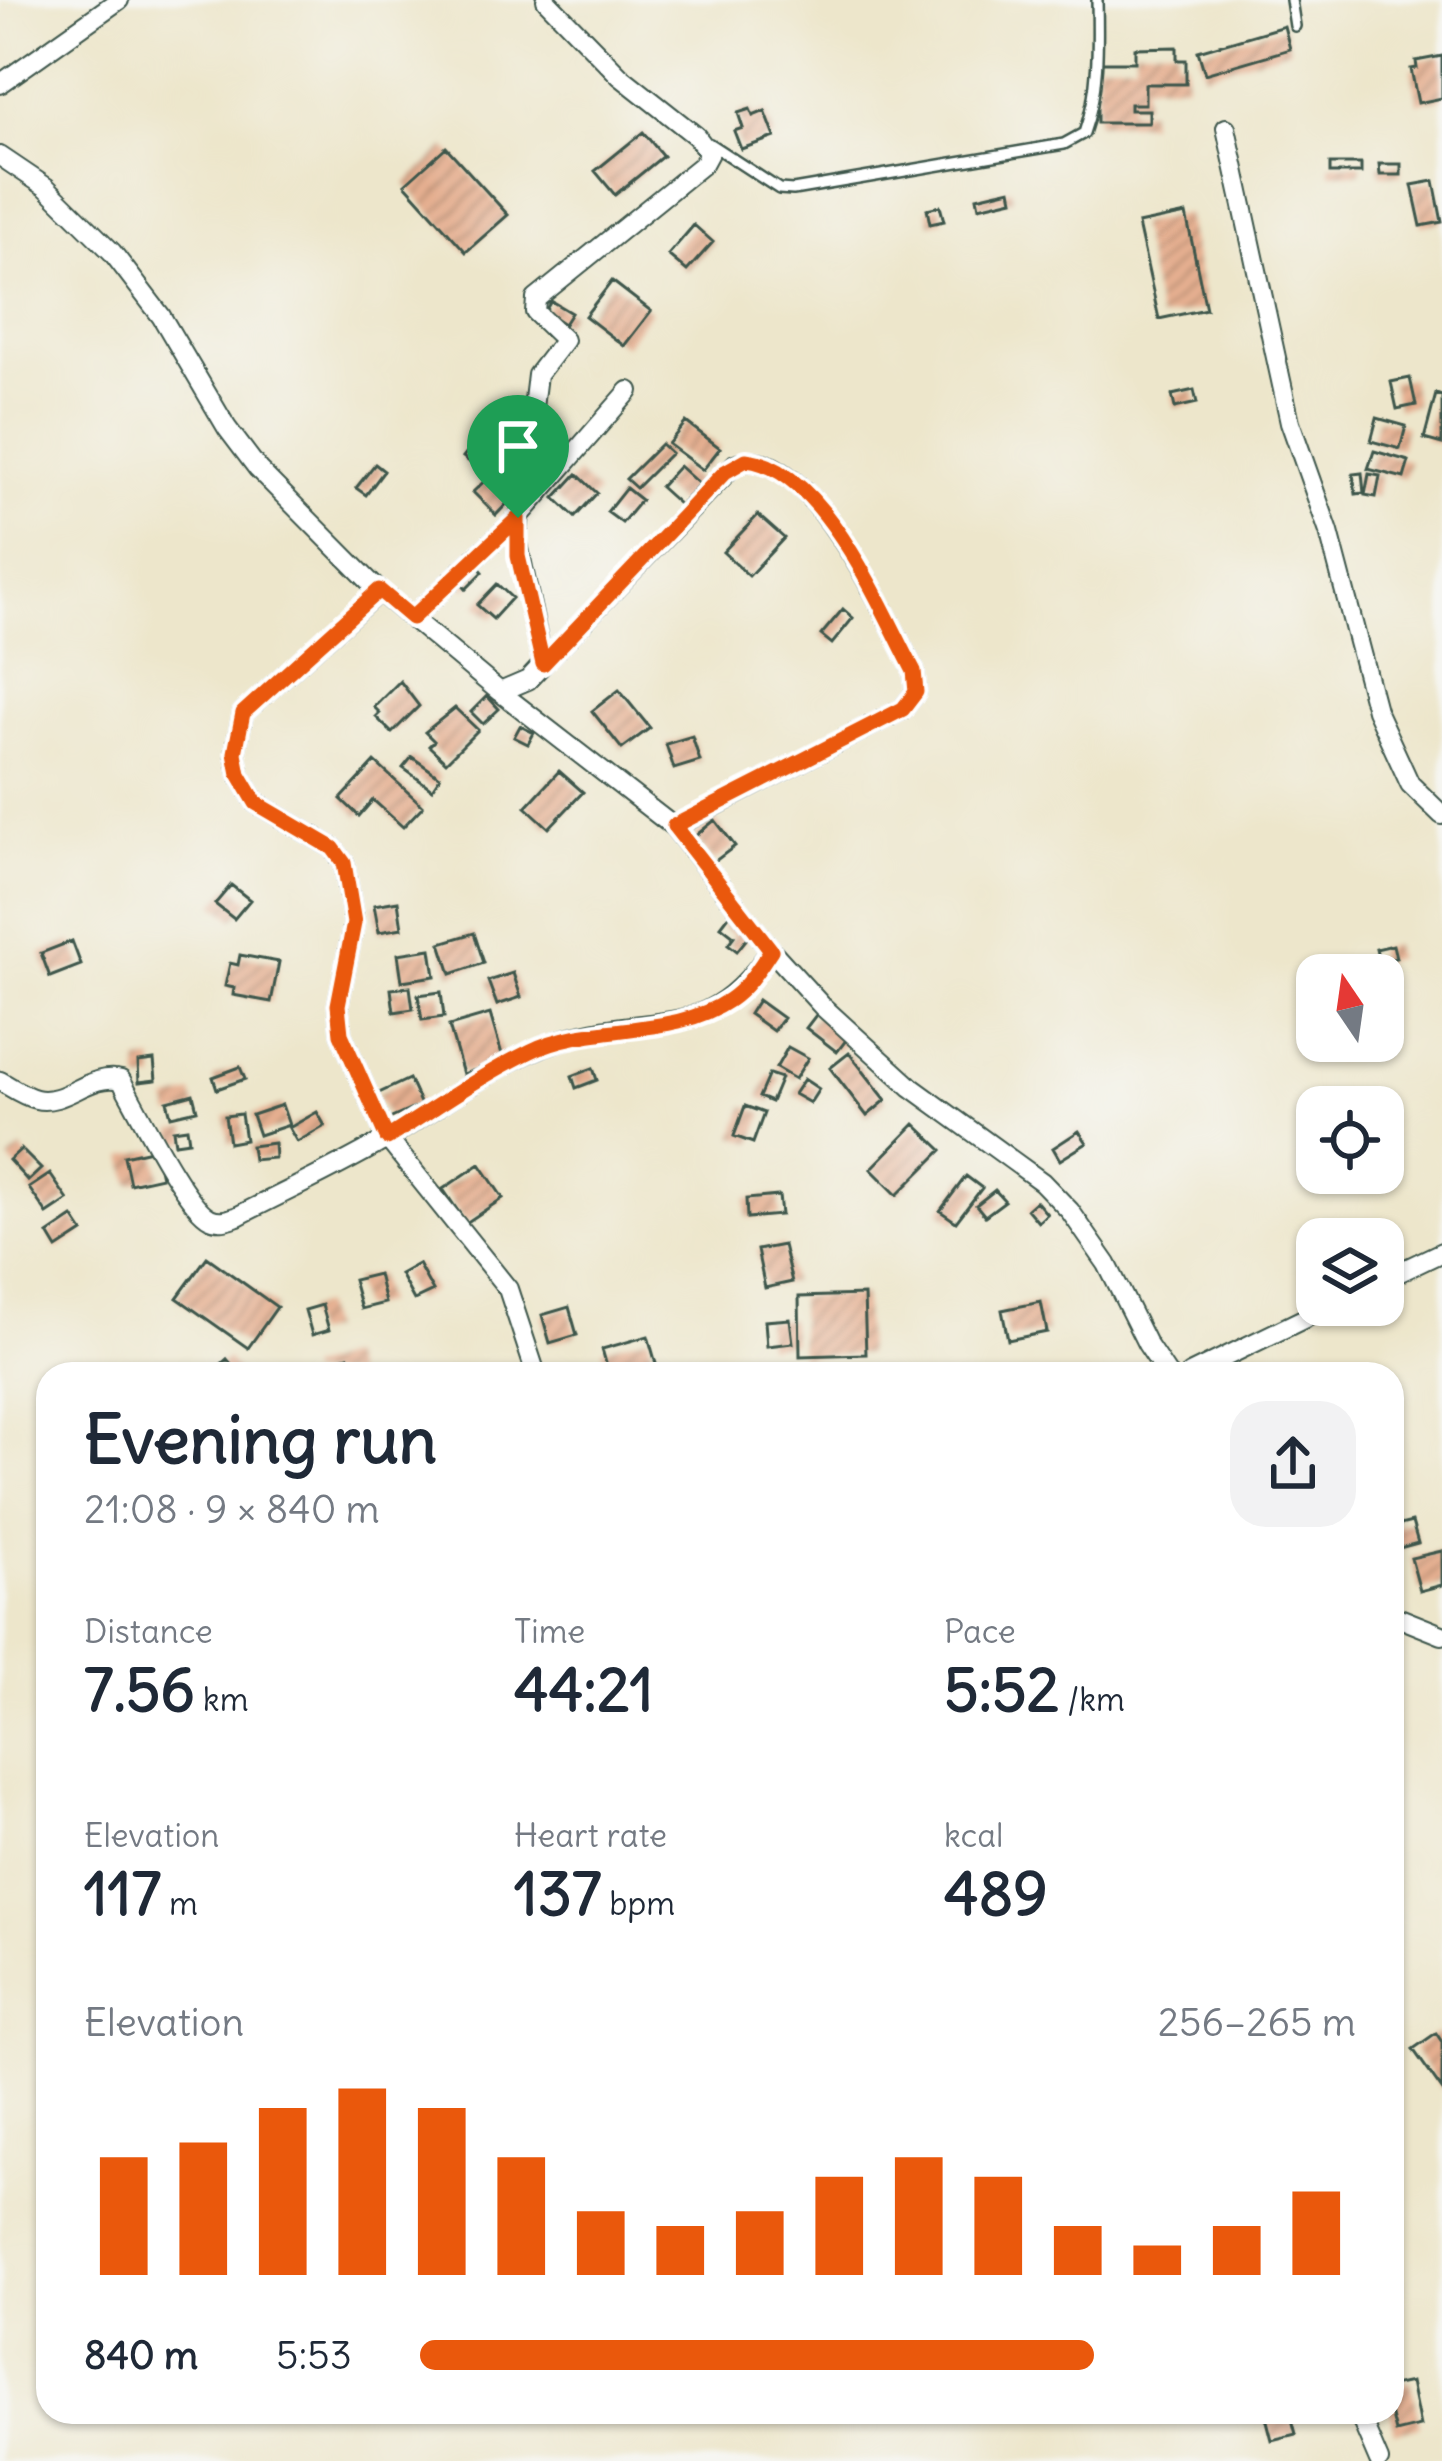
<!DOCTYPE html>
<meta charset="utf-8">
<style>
:root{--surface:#fff;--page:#f2f2f3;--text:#1f2937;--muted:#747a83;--accent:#ea580c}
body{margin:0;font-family:Delius,sans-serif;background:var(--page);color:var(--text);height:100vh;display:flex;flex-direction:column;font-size:45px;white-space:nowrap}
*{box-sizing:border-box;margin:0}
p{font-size:39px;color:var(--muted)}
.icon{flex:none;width:66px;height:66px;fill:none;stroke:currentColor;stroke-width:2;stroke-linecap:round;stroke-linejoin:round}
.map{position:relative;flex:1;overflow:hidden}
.details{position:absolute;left:36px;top:1362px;width:1368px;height:1062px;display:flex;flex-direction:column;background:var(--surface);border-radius:36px;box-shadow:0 3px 9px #0004}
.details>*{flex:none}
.needle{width:78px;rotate:347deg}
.tools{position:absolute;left:1296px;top:954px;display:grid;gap:24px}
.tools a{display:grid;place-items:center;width:108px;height:108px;border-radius:24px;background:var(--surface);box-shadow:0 3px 9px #0004;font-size:60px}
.pin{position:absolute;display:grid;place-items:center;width:102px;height:102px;color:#fff;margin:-123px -51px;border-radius:50% 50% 50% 0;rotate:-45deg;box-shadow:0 0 12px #0007}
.pin .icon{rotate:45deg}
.round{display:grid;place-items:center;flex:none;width:126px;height:126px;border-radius:36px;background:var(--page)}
.summary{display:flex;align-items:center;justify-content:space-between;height:204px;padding:0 48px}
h1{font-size:66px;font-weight:700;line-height:90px}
.stats{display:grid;grid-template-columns:repeat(3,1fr);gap:18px;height:204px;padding:12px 48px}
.stats div{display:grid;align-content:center}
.stats b{font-size:60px;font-weight:700}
.stats small{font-size:33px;font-weight:400}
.stats p{font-size:33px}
.chart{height:336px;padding:24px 48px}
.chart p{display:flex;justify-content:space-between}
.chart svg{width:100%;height:216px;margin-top:12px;stroke:var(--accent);stroke-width:6}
ul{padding:0 48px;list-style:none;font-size:39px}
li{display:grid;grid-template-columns:192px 144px 1fr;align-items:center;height:90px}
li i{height:30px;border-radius:15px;background:var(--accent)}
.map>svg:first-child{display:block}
.building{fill:url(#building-hatch)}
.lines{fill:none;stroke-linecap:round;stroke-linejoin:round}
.service-casing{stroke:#3e564b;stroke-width:14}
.minor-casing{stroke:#3e564b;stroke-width:22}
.service{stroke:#fff;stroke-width:9}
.minor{stroke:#fff;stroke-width:18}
.route-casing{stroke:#fff;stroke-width:24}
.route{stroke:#ea580c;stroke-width:15}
</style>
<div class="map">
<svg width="1442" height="2461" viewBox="0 0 1442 2461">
<defs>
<pattern id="building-hatch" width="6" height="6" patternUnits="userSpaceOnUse" patternTransform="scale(3)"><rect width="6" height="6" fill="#e5af90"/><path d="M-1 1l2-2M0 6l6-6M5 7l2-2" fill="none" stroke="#b99076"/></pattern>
</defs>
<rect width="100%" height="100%" fill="#f6f6f2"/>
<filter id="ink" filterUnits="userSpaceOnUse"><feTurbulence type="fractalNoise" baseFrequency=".00833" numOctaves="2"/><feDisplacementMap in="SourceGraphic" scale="24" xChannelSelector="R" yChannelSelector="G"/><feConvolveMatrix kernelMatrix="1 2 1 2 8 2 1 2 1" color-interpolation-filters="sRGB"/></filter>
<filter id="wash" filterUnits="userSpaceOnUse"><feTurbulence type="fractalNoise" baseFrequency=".004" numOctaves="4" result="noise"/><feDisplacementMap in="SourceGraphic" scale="48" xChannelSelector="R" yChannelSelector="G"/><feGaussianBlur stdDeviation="2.7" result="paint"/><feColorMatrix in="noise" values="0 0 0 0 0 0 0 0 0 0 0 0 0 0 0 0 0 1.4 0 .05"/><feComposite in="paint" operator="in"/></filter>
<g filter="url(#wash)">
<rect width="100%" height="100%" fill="#ede6cb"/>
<g id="blocks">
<path class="building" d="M1284,26l6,23 -85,25 -7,-23z
M1177,47v13h9v24h-41v20h-15v6h19v13h-52v-61h38v-14z
M1442,56v42l-24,5 -7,-34 6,-1 -1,-7z
M750,109l3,7 12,-5 10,26 -34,12 -7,-18 9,-3 -5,-15z
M643,132l20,24 -48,39 -20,-24z
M446,147l62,68 -42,37 -61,-68z
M1330,164h31v9h-31z
M1379,164h22v11h-21z
M1434,181l8,41 -21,4 -9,-41z
M1011,189l2,10 -34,8 -2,-10z
M940,206l4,15 -14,3 -3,-15z
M1186,214l20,95 -47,10 -21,-95z
M694,225l19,17 -26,29 -19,-16z
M612,281l39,30 -27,35 -39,-30z
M551,301l20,12 -7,11 -19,-13z
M1410,378l6,27 -19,4 -6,-27z
M1194,390l3,13 -22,5 -3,-13z
M1436,394l6,2v48l-18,-5z
M1377,418l29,8 -6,23 -29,-8z
M686,422l34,26 -17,22 -35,-26z
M480,435l15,10 -18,23 -14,-11z
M661,444l10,9 -35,35 -10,-9z
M1374,451l35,10 -5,17 -36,-9z
M375,464l9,7 -18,24 -10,-7z
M679,466l20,18 -19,21 -20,-18z
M496,470l22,22 -22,23 -23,-23z
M1362,473l2,20 -8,1 -3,-20z
M577,474l20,19 -22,24 -20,-19z
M1369,474l11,2 -4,21 -11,-2z
M626,488l15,12 -19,23 -15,-11z
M758,515l26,23 -35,38 -26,-24z
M477,565l6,7 -17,17 -6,-7z
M497,584l15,14 -19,21 -16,-14z
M843,609l10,9 -21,26 -11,-9z
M400,681l19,25 -27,27 -16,-16 4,-4 -6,-6z
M619,690l31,38 -28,21 -30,-38z
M487,696l12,13 -16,15 -12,-12z
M455,708l23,22 -32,32 -17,-16 5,-5 -9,-9z
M520,726l14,7 -6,11 -14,-7z
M692,736l8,25 -26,8 -8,-25z
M412,757l28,20 -8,12 -29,-21z
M375,762l48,44 -20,21 -30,-27 -14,16 -18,-17z
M559,771l24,21 -34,36 -23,-21z
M715,820l20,26 -21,16 -20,-25z
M231,885l19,15 -16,19 -19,-15z
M398,901l4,27 -23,4 -5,-27z
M731,913l22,18 -16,20 -9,-7 6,-8 -13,-10z
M474,933l10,30 -33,11 -10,-31z
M72,941l9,24 -31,12 -9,-24z
M1393,945l3,13 -17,4 -3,-13z
M431,949l4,27 -33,5 -4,-27z
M240,955l39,7 -8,40 -38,-7 1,-7 -9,-2 5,-23 8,2z
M513,973l8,24 -24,8 -9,-24z
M410,987l3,22 -19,3 -3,-23z
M441,992l3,25 -22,3 -4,-25z
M758,1000l25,18 -10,13 -24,-17z
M819,1011l31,24 -13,17 -31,-24z
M490,1014l14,47 -41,13 -14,-48z
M788,1047l20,11 -13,21 -19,-11z
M849,1053l37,47 -19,16 -37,-48z
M154,1060l2,20 -17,2 -1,-20z
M240,1067l5,12 -28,10 -4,-12z
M593,1068l4,12 -21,8 -4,-12z
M769,1074l12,4 -10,24 -12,-5z
M409,1079l12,26 -32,14 -12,-25z
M804,1079l15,10 -9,14 -16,-9z
M193,1094l4,16 -26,6 -4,-15z
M282,1105l7,20 -30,10 -7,-20z
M745,1106l19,7 -11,30 -19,-7z
M317,1112l8,14 -28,16 -8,-14z
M241,1114l4,26 -16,3 -4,-27z
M915,1124l27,26 -45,45 -26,-26z
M187,1128l2,13 -14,2 -2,-13z
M1079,1131l8,12 -27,17 -7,-12z
M274,1143l1,15 -22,2 -2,-14z
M21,1149l20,20 -13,12 -19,-21z
M155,1149l6,28 -31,7 -6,-28z
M480,1164l23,34 -37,25 -23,-34z
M50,1174l18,26 -21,14 -18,-26z
M966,1176l16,12 -26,34 -16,-11z
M995,1190l10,11 -20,15 -9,-11z
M779,1196l2,19 -34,3 -1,-19z
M1036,1201l11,13 -9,8 -11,-13z
M73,1217l10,15 -26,17 -9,-15z
M783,1245l9,37 -27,6 -8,-38z
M207,1257l70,50 -29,41 -71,-50z
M418,1264l15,27 -19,9 -14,-26z
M378,1274l7,29 -24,6 -8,-29z
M864,1295l2,59 -66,2 -1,-59z
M1041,1302l6,30 -39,8 -6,-30z
M322,1305l7,25 -17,5 -7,-25z
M569,1307l8,28 -27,8 -8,-28z
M790,1319l3,24 -26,3 -2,-25z
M648,1336l11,38h-50l-7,-25z
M348,1356l5,18h-45l-1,-5z
M227,1359l13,15h-30z
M1412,1522l6,21 -26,7v-23z
M1442,1551v34l-22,6 -9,-33z
M1436,2033l6,9v48l-29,-41z
M1411,2382l9,44 -25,6 -5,-20 2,-26z
M1290,2412l6,22 -24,6 -6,-23z"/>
</g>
</g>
<g filter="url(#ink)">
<use href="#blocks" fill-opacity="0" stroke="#3e564b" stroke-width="3"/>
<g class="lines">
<g class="service-casing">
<path id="service" d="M1291,0l4,26
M710,144l69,45 14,1 271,-46 20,-11c15,-41 14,-89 13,-133"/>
</g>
<g class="minor-casing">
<path id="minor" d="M0,84l119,-84
M1226,128l64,294 39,110 47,178 34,74 32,31
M0,156l46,31 66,65 49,64 66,112 31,41 121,122 121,101 174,135 97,123 51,56 89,81 131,95 28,29 37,53 40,80 20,30
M379,591l-136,122 -8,40 4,21 17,29 77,45 11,15 10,60 -16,82 3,29 46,104 121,151 28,85
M412,618l106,-100 111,-127
M543,664l192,-200c70,-29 154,159 179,207l2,21 -13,17 -229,118
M500,692l28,-12 15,-16 -26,-125 20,-164 27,-35 -29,-28 1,-13 167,-135 6,-11 -13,-17 -76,-60 -74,-76
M0,1081c11,6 23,15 36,18 29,7 54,-27 85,-19 16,28 64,126 89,138 10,5 19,1 28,-2 52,-27 106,-51 155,-81 54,-33 108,-76 168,-95 95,-31 143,8 210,-90
M1383,1280l59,-28
M1190,1374l142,-69
M1392,1615l50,20
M1358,2412l21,49"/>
</g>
<use href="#service" class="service"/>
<use href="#minor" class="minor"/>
</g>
</g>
<g class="lines" filter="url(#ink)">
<g class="route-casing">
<path id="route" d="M746,460c78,8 135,149 168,211l2,21 -13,17 -229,117 97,124c-12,18 -23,37 -42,50 -57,39 -136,21 -198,51 -50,24 -97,58 -144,87l-46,-104 -3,-29 16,-82 -10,-60 -11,-15 -77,-45 -17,-29 -4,-21 8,-40 136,-123 33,28 106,-100v38l25,108 182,-192z"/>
</g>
<use href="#route" class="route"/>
</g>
</svg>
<div class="tools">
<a><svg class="needle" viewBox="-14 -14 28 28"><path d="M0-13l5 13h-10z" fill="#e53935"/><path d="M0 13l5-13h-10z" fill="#747a83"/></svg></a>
<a><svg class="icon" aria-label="locate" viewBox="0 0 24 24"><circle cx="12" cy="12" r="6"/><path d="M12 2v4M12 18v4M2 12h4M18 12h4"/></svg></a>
<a><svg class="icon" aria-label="layers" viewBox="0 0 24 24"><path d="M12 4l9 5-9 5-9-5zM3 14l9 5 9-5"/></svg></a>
</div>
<div class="pin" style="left:518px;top:518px;background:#1e9e55"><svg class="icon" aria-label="arrive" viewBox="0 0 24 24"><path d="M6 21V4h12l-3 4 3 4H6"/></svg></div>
<section class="details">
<div class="summary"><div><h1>Evening run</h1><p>21:08 · 9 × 840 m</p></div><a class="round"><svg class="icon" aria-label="share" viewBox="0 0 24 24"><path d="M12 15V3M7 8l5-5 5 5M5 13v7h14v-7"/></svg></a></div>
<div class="stats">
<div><p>Distance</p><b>7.56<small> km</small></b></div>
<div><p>Time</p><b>44:21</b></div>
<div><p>Pace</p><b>5:52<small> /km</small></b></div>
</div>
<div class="stats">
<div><p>Elevation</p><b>117<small> m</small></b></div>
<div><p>Heart rate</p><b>137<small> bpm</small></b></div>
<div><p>kcal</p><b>489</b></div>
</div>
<div class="chart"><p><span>Elevation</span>256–265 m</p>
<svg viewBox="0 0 160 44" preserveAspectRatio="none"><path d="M5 44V20M15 44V17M25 44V10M35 44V6M45 44V10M55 44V20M65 44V31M75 44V34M85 44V31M95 44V24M105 44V20M115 44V24M125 44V34M135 44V38M145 44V34M155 44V27"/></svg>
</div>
<ul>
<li><b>840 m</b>5:53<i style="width:72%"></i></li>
</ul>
</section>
</div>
